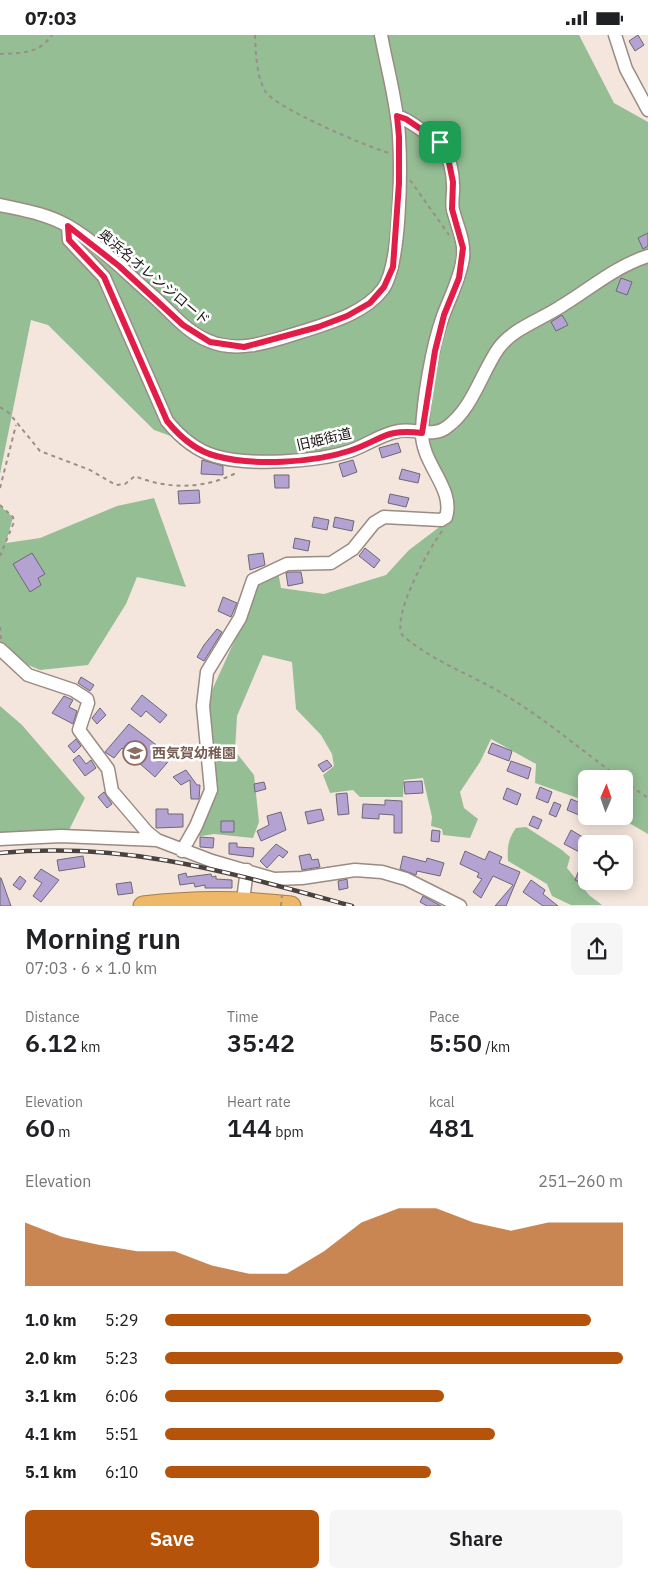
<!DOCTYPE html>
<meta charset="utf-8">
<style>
:root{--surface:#fff;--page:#f6f6f6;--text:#202124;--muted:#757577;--accent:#b45309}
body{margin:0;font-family:"IBM Plex Sans","Noto Sans JP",sans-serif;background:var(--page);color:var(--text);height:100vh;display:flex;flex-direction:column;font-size:19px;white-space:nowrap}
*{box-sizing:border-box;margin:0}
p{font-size:16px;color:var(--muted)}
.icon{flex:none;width:28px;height:28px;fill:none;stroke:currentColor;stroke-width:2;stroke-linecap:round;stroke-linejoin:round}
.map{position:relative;height:871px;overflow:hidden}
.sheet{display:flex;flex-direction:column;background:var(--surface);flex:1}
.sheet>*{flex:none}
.needle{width:32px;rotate:2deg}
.tools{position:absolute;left:578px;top:735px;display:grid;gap:10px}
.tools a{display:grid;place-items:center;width:55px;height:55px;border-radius:8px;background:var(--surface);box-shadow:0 2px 12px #0003;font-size:25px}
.pin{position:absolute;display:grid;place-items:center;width:42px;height:42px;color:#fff;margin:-21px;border-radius:10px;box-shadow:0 2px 8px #0006}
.round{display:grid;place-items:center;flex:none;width:52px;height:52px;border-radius:8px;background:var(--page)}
.overview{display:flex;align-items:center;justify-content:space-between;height:85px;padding:0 25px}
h1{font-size:28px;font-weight:600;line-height:38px}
.stats{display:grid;grid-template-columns:repeat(3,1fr);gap:8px;height:85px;padding:5px 25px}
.stats div{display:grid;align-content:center}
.stats b{font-size:25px;font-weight:600}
.stats small{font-size:14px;font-weight:400}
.stats p{font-size:14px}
.chart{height:140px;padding:10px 25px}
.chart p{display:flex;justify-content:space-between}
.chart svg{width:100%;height:90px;margin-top:5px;fill:var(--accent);opacity:.7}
.cta{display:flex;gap:10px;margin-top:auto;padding:10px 25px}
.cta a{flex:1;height:58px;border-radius:8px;background:var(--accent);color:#fff;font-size:20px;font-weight:600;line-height:58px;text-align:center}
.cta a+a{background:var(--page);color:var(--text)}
ul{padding:0 25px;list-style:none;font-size:16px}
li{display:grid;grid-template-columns:80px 60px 1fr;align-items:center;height:38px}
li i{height:12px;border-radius:6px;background:var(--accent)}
.status{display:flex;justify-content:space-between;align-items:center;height:35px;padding:0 25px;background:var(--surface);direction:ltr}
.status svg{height:14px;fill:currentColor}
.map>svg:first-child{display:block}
.forest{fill:#95be95}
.building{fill:#b4a2d3;stroke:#6c6875}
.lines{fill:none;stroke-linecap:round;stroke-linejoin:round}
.minor-casing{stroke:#9a8b83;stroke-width:15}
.highway-casing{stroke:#a47f4a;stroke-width:21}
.path{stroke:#9a8f88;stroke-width:2;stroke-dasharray:4 4;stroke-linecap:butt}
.minor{stroke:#fff;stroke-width:12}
.highway{stroke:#eeb868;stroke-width:19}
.rail-casing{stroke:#4a423e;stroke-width:4.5}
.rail{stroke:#fff;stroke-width:2.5;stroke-dasharray:8;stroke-linecap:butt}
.path-bridge{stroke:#9a8f88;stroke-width:2;stroke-dasharray:4 4;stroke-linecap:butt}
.route-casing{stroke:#fff;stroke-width:10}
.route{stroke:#e11d48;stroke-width:6}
.labels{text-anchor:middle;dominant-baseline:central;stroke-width:5;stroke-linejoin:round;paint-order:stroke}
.street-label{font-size:14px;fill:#1c1613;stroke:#fff}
.education-label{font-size:14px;font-weight:bold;fill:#785e54;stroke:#fff;text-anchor:start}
</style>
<div class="status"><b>07:03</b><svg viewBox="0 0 49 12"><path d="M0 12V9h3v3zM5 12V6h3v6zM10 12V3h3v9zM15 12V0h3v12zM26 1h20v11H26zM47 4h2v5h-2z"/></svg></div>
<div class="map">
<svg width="648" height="871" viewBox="0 0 648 871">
<rect width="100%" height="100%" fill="#f5e6dd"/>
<path class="forest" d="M0,0h579l35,68 34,19v712l-31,-18h7v-37h-38v22l-51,-18 1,-19 -45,-25 -11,23 -20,30 4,16 14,11 -8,19 -27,-3 -1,-6 -11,-3 1,-9 -9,-39 -19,2 -1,17h-43l-7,-7 -23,3 -7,-18 11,-9 -2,-12 -11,-19 -25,-26 -4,-47 -29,-7 -26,61 -2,35 19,24 5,47 -6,16 -39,-4 -19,3 17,-47 -9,-80 40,-88 10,-42 25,-9 3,17 43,6 62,-19 23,-25 41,-31 -28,-86 -14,-2 -101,28 -66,-2 -40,-10 -47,-17 -106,-105 -17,-5 -31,154z
M154,463l32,89 -49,-10 -11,27 -38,61 -48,5 -33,-14 -7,-5v-145l13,11 -7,26 34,-5 77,-32z
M0,671l22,19 63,73 -19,38 -66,2z
M526,792l36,23 8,7 -3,11 22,27 13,10h-31l-19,-9 -5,-12 -39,-23c-1,-13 0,-22 8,-33z"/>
<path class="building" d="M638,0l6,10 -9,6 -6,-10z
M648,198v13l-5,3 -5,-11z
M621,243l11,4 -5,13 -11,-4z
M562,280l6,10 -12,6 -5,-9z
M398,408l3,9 -19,6 -3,-10z
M202,425l21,6v9l-22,-1z
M353,425l4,12 -14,5 -4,-13z
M402,434l18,5 -2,9 -19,-4z
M274,440h15v13h-14z
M199,455l1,13 -21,1 -1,-13z
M390,459l19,4 -3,9 -18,-4z
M314,482l15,3 -2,10 -15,-3z
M335,482l19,4 -2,10 -19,-4z
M295,503l15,3 -2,10 -15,-3z
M365,513l15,12 -6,8 -15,-12z
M32,518l13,21 -7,4 3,7 -11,7 -17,-28z
M263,518l2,12 -15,5 -2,-15z
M289,537h12l2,11 -15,3 -2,-13z
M223,562l14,6 -6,14 -13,-6z
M217,594l5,3 -18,29 -7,-4 7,-12z
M81,642l13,8 -4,6 -12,-8z
M142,660l25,20 -7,8 -14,-12 -5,6 -10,-8z
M64,661l9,4 -4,7 8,4 -4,13 -21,-11z
M100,673l6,7 -9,9 -5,-6z
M129,689l43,33 -17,20 -33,-29 -8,10 -9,-6z
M76,704l5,7 -7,7 -6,-7z
M492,708l20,8 -3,10 -21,-8z
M79,720l7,9 5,-4 5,8 -11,8 -12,-16z
M327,725l5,6 -9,6 -5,-7z
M511,726l20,7 -3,11 -21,-8z
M186,735l11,15h3l-1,14h-8l-1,-19 -9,5 -8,-8z
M422,746l1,12 -18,1 -1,-12z
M264,747l2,7 -11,3 -1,-8z
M540,752l12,5 -4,11 -12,-5z
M507,753l14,6 -4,11 -14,-6z
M104,757l8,12 -5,4 -9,-11z
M347,758l2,21 -11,1 -2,-21z
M571,764l12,5 -4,11 -12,-5z
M385,765l17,1v32h-8v-18l-15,-1v5l-17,-1 1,-14 22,1z
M554,767l7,3 -5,12 -7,-3z
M156,774h12v5h15v13l-27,1z
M321,774l3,11 -16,4 -3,-12z
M281,777l5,18 -25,11 -4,-10 12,-6 -2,-9z
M533,781l9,4 -4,9 -9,-4z
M221,786h13v11h-13z
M432,795l8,1 -1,11 -8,-1z
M571,795l15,9v46l-11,-5 10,-25 -21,-11z
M200,802l14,1 -1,10 -13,-1z
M229,808h8v4l17,1 -1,9 -24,-3z
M276,809l12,8 -5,6 -4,-3 -12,13 -7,-7z
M465,816l20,9 4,-9 13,6 -3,6 21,9 -14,34h-11l18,-21 -20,-9 -12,22 -8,-6 9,-13 -5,-2 2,-4 -19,-9z
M310,819l2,6 6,-1 2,8 -18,3 -3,-14z
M83,821l2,11 -26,4 -2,-11z
M403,821l23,6 1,-4 17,5 -4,13 -23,-5 -1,4 -16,-6z
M41,834l18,11 -18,22 -8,-6 9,-13 -8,-5z
M186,838l1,4 24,-3 1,3 4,-1v3l16,1v8h-27v-3l-10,2 -1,-4 -14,2 -2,-10z
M20,841l6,5 -6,9 -7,-5z
M0,843h1l10,28h-11z
M347,844l1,9 -9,2 -1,-9z
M531,845l14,10 -2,4 15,12h-15l-20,-14z
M131,847l2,11 -15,2 -2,-11z
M423,861l18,10h-14l-7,-4z"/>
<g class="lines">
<g class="minor-casing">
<path id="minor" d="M615,0l11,34 22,41
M0,170c23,5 48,9 68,21 31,18 58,47 85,70 18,16 33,36 56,45 29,13 63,0 92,-9 28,-9 63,-18 82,-43 18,-25 18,-121 16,-153 -2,-34 -12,-68 -18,-101
M68,191l1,14 35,37 63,144c13,16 28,29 48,35 33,10 102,6 135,-5 17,-6 31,-17 49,-20 15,-3 34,7 48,-4 25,-18 34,-53 51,-78 14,-20 42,-29 62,-42 30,-18 54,-40 88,-51
M0,614l28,26 45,15 14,9 1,4 -9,27 29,39 4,22 35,41 10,8
M0,804l61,-3 96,4 55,21 62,18 28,-1 53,-8 27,2 24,7 54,27
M182,816l14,-25 15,-36 -8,-84 4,-34 33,-54 13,-38 34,-16 44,-1 22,-14 21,-26 10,-6 57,3 5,-3c9,-29 -25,-53 -24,-85 1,-32 10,-86 21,-116 7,-19 17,-37 20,-58 2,-17 -6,-32 -10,-48 -2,-8 1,-18 0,-26 -1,-27 -9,-39 -30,-53 -9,-6 -16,-12 -26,-15
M243,865l4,-30"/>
</g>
<g class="highway-casing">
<path id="highway" d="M143,871c50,-6 98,-6 148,0"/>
</g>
<path class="path" d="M255,0c1,19 1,39 10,56 10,17 103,56 124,62
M0,19c21,-1 39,0 52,-19
M410,145l39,55
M0,372l9,6 31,38 50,19 26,15 9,-1 10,-8c33,14 71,13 103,-4
M0,453l16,-63
M0,470l13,12 1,5 -14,34
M442,496c-13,18 -50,83 -40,104 29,25 65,38 98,57 43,25 81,58 121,87
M0,592l1,13
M624,746l24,17"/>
<use href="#minor" class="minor"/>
<use href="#highway" class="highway"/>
<g class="rail-casing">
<path id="rail" d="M0,818c128,-12 231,20 352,53"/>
</g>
<use href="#rail" class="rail"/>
<path class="path-bridge" d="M281,871l1,-11"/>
</g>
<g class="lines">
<g class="route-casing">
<path id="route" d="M397,81l9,3 34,23 7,11 6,29 -1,27 11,39 -4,30 -15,37 -9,36 -13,82c-38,-5 -41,8 -73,18 -37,12 -96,15 -133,5 -20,-5 -36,-19 -49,-35l-63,-144 -35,-37 -1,-14 51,40 64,59 27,17 34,5 74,-20 29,-11 23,-13 14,-16 9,-20 6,-84v-46z"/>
</g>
<use href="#route" class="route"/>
</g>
<defs>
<g id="school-ring" transform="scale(1.25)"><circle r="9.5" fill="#fff" stroke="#8d6e63" stroke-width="1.5"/><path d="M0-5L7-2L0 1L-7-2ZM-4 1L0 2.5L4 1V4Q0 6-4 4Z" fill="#8d6e63"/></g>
</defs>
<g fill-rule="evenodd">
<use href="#school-ring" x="135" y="718"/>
</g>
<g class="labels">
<g class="street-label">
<text transform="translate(154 242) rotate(40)">奥浜名オレンジロード</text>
<text transform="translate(324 404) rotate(-13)">旧姫街道</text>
</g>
<g class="education-label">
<text x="152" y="718">西気賀幼稚園</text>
</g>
</g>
</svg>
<div class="tools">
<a><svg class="needle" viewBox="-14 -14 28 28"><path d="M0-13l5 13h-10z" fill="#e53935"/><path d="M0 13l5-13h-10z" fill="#757577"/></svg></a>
<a><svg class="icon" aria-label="locate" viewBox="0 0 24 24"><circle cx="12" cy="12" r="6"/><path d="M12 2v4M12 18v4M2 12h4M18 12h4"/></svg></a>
</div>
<div class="pin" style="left:440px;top:107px;background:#1e9e55"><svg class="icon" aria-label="arrive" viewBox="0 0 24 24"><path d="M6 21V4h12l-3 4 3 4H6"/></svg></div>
</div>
<section class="sheet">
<div class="overview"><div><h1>Morning run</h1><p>07:03 · 6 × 1.0 km</p></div><a class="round"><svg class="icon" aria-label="share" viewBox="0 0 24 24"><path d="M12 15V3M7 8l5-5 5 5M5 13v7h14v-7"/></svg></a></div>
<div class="stats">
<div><p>Distance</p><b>6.12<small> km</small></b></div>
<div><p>Time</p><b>35:42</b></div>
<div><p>Pace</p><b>5:50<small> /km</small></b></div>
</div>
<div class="stats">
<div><p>Elevation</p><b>60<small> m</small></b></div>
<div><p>Heart rate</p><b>144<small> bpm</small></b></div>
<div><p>kcal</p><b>481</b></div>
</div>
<div class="chart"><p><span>Elevation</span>251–260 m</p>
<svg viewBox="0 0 160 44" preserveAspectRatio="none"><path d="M0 44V13L10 20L20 24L30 27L40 27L50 34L60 38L70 38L80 27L90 13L100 6L110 6L120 13L130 17L140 13L150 13L160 13V44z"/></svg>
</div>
<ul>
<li><b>1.0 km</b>5:29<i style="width:93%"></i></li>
<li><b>2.0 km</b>5:23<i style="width:100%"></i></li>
<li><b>3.1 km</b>6:06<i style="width:61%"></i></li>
<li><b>4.1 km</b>5:51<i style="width:72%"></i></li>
<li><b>5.1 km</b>6:10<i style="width:58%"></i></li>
</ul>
<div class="cta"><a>Save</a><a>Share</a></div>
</section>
